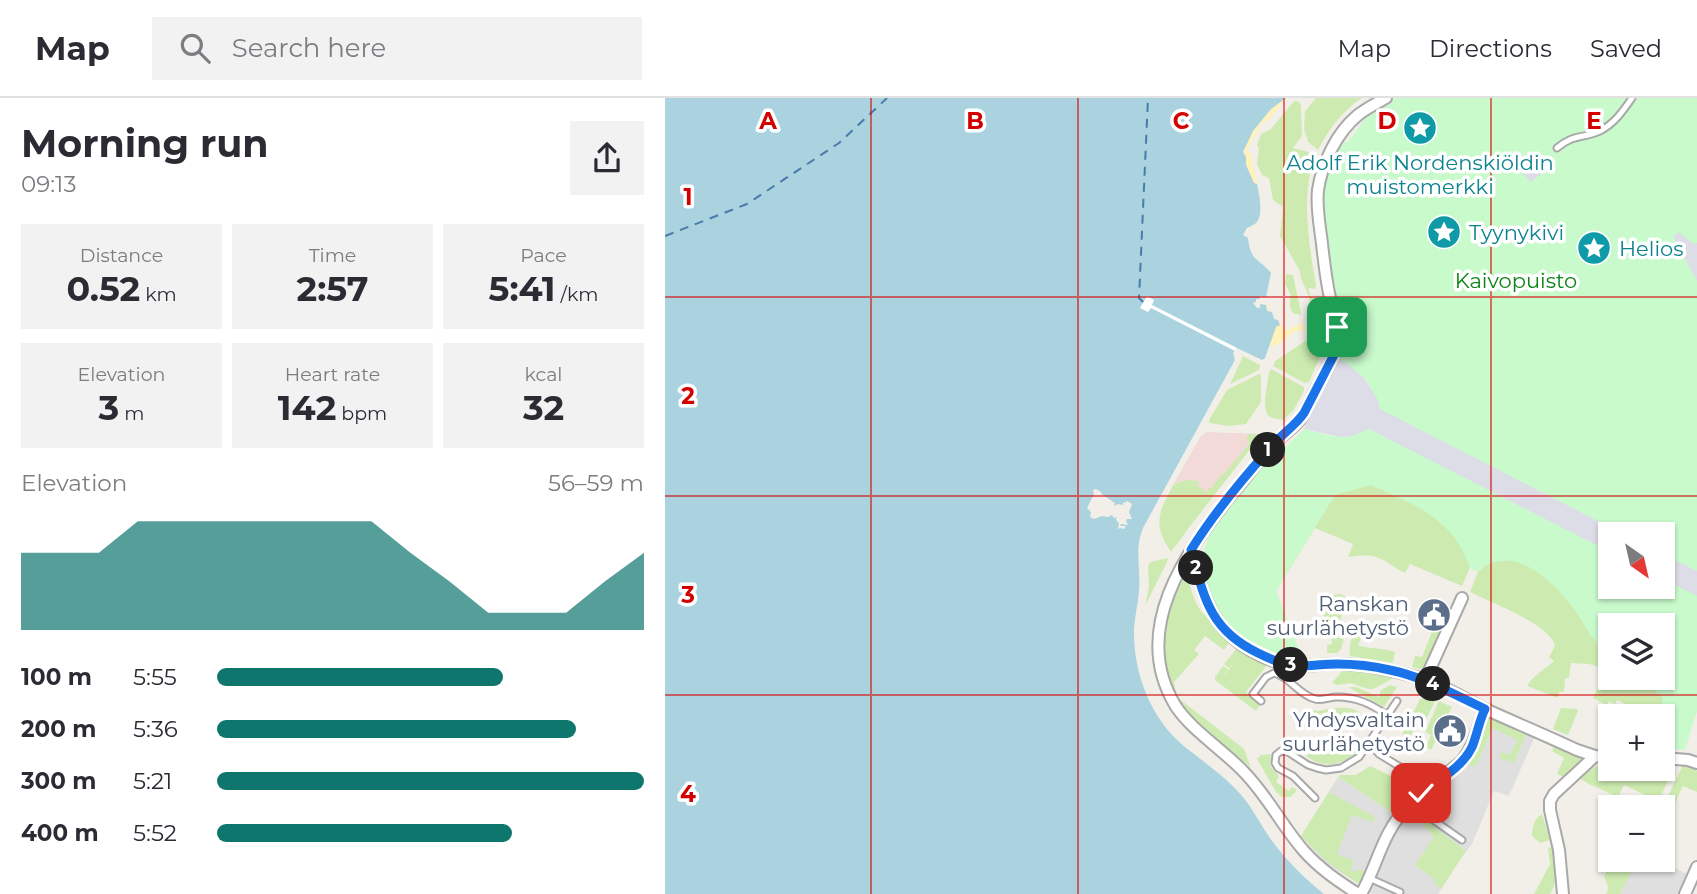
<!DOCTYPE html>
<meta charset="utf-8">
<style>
:root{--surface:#fff;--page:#f2f2f3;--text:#2b2b33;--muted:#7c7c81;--line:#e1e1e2;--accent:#0f766e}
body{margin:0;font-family:Montserrat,sans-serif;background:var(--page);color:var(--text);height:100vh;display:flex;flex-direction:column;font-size:26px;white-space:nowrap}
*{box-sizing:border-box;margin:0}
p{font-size:23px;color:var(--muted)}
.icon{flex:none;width:38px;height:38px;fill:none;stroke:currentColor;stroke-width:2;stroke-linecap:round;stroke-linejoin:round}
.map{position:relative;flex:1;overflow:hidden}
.side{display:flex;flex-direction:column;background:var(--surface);width:665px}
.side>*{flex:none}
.needle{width:46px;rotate:146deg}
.tools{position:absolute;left:933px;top:424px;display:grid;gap:14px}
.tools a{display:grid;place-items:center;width:77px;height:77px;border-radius:0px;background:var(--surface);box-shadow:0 2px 5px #0004;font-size:35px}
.pin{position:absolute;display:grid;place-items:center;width:60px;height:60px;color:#fff;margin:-30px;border-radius:14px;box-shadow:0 4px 10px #0006}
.km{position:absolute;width:35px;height:35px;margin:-18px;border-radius:50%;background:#222;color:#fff;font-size:19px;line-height:35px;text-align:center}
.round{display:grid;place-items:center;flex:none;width:74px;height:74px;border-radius:0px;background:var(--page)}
.head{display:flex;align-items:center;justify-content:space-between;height:119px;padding:0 21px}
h1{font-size:38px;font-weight:700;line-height:52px}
.metrics{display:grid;grid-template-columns:repeat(3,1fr);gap:10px;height:119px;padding:7px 21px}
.metrics div{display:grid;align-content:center;border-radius:0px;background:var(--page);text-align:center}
.metrics b{font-size:35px;font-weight:700}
.metrics small{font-size:19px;font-weight:400}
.metrics p{font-size:19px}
.chart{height:196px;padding:14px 21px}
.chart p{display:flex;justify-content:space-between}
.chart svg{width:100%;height:126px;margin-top:7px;fill:var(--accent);opacity:.7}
ul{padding:0 21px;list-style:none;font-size:23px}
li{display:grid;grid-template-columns:112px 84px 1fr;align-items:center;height:52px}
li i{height:18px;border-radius:9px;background:var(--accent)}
header{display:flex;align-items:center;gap:42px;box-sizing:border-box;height:98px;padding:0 35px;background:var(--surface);border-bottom:2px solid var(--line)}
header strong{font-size:33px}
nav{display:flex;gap:38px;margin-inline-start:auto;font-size:24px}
.search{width:490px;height:63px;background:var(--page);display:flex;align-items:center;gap:18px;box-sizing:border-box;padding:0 24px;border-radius:0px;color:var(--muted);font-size:26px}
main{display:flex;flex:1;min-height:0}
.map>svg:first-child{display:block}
.residential{fill:#e0dfdf}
.commercial{fill:#f2dad9}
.grass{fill:#cdebb0}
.sand{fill:#fff1ba}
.park{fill:#c8facc;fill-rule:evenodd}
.plaza{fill:#dddde8}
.water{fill:#aad3df;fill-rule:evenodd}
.pier{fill:#fff}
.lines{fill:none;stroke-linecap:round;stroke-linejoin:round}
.ferry{stroke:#4a7aab;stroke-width:2;stroke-dasharray:9 7;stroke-linecap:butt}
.lane-casing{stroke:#a9a9a9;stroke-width:9}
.street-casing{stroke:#a9a9a9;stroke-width:14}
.lane{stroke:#fff;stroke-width:5}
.street{stroke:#fff;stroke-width:10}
.route-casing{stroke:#fff;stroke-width:14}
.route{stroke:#1a73e8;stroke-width:9}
.grid{fill:none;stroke:#d40000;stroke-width:2;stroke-opacity:0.55}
.labels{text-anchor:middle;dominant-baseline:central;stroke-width:7;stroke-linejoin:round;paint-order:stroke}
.culture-label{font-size:21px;fill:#0d838f;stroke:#fff;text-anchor:start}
.park-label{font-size:21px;fill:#0c8416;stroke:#fff}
.service-label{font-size:21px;fill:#4e5e75;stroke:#fff;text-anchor:end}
.grid-label{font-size:23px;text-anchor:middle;font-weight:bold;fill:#d40000;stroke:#fff;stroke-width:7;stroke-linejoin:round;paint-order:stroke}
</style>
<header>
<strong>Map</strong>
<div class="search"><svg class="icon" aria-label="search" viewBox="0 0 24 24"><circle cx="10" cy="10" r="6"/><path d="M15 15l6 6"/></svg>Search here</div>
<nav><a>Map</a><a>Directions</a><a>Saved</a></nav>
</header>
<main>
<section class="side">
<div class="head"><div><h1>Morning run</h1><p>09:13</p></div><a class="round"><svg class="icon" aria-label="share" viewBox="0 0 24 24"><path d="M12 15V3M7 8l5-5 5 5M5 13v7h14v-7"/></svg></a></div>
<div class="metrics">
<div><p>Distance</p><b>0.52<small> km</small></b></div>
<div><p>Time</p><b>2:57</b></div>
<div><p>Pace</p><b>5:41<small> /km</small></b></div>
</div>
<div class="metrics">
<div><p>Elevation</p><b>3<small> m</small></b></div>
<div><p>Heart rate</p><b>142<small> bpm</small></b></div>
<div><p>kcal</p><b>32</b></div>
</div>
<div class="chart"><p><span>Elevation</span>56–59 m</p>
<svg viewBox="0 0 160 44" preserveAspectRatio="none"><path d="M0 44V17L10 17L20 17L30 6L40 6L50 6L60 6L70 6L80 6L90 6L100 17L110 27L120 38L130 38L140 38L150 27L160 17V44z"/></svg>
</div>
<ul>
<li><b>100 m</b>5:55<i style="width:67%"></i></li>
<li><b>200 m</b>5:36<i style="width:84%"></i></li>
<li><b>300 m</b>5:21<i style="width:100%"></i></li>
<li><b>400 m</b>5:52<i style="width:69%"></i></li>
</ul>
</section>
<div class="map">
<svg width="1032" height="796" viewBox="0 0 1032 796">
<rect width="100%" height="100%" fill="#f2efe9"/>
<path class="residential" d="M820,619l50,19 -26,60 -15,-5 -22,53 -11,14 -23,36h-65l-3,-2v-4l21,-51 32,-40 35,-27z
M673,679l56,37 -10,14 -23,57 -26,-16 -12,-9 -22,-24z
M972,761h20l32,16 -10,19h-59z"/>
<path class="commercial" d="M542,334l55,2 -52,66 -25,-20 -12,5 28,-49z"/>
<path class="grass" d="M651,0h46c-20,13 -33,31 -44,52l-10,-8 -4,-13 1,-18z
M629,3l5,1 2,3 1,31 -9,12 23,6c-16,39 -7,91 0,131l-1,4 -6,-1v4l2,1 -2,2 9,6 -1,6 -4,5c-3,-6 -3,-12 -5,-18 -3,-8 -8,-14 -8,-23l-20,-35 3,-29 -10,-7 -4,-22 -7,-3 -5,-11 2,-16 -2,-3 4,-11 10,-5z
M621,176l7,1 8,38 -1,3 -1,-2h-5c-5,-5 -5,-12 -3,-19l-6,-11z
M642,242l13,3 -1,7h4l-14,32 -4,1 -32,-17 2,-5z
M578,258l17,9 -1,5 -29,14z
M606,271l33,18v4l-11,20 -10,9c-5,-1 -13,-1 -16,-6 -5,-9 1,-33 2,-42z
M594,276l2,1v27l-15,22 -18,2 -18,-3 -1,-3 18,-30z
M584,336h13l-71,91 -20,27c-19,-29 -12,-39 2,-67l12,-5 13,1 2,1 -3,3 9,7 3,-4h2l11,-14 1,1 26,-31v-3l-3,-2z
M767,364l40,106h-2l-8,18 -52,-22 -5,9c-10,-4 -17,-12 -27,-15 -9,-4 -20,-2 -30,-1l5,-13 -38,-16 -39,63 26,67 -17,-3 -8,-22 -6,-48 60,-94z
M503,460l-1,4 -22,44 4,-19 -1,-21 2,-4z
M860,460l85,67v52h47l10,17 -4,54v-32h-32l-2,-1 2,-4 -5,-2 1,-4 -10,-5 -2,4 -6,-3 -2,4 -14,-7 13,-29 -17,-5 -18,-1 -2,15h-4l-1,14h-5l-1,6 -31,-12c4,-9 20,-18 27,-25l-5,-4 6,-11c-4,-21 -65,-44 -85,-54l8,-20 -2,-2 10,-9z
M521,477l2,1c3,16 9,38 25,44l17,21 -6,9 -19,-14 -11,14 5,4 -25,28 3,15 67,52 7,19c-17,-16 -37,-29 -54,-46 -32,-32 -41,-79 -25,-122 4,-8 8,-16 12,-24z
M675,496l5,2 2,6c-4,6 -3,10 -6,16 -3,6 -11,11 -17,13v-7h-4l13,-29z
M678,523l4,7 -6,21 -4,4h-10v-8l5,-1 -1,-10z
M770,526l8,3 -20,43 -11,-3 3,-11 7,1z
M701,527l-8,20c12,5 24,2 37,7l-2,11 -43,-7c-2,-13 3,-27 16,-31z
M573,549l30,17 -22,28 15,12 -5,7 -41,-31v-3l8,-11 5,3 -5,8 13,-17 -7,8 -5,-4z
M678,572l17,2 34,6 -21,11h-5l-18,-6 -12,2 -6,-2z
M725,587l7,2 -13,20 -36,-20h8l23,10 2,-7z
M764,599l7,2 -15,31 -7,-2 -4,11 -8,-4 18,-36z
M774,603l13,6 -21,43 -5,-3 5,-12 -6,-3z
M668,610c11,0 22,-2 29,8l-49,-2 -11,5 -3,-2 8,-8 11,2z
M896,610l16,1 1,2 -10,24 -15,-6z
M821,617l41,17 -13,31 -15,-5 3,-6 8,3 7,-15 -24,-12 -18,39 -10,-3z
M675,642l10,4 9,6c-15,15 -35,20 -53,6 10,-9 20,-15 34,-16z
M889,647l27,11 2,6 -17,16 -9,-4 7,-16 -12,-7z
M606,656l-1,12 9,10 -3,6 13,9 3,-4 5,3 -6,7h-9l-6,-5 -19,-33 4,-4z
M936,665h9v5h53v-4h13l-19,40 -1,-1v-3l-32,-15 -6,12 -29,-13 -10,-6z
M1018,667l10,2 4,4v21l-14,-6 -19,40 -1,3 3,3 -3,6v-31z
M705,668l21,10 6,7 3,-1 5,-8 17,7v2l-14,12 -14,19 -56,-37 2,-2h16z
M664,694l46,25 -2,5 -21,-7 -15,39 17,7 -4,10c6,1 10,-2 16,0l-5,14c-24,-15 -41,-28 -60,-49z
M747,712l54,41 -25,38 -6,-5v-4l-20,-15 19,-28 -12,-14 -13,-10z
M877,716l8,26 -10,3 -8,-7c1,-9 1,-17 10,-22z
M887,749c3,15 7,34 -2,47h-16l16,-30 -2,-16z
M940,758l28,13 -13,25h-14c4,-7 1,-11 -2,-17l5,-12 -7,-4z"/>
<path class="sand" d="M621,0h1l-19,22 -7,4 -14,27 1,2 2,-2 7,33 -3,-1 -8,-18 -2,-16 9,-18 18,-22z
M595,206h3l5,3 -1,4 5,1 2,7 4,1 6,9 4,1 14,-7 3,10 -5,-3c-13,2 -15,16 -31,16l3,-10 -15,-28h3z"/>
<path class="park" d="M731,0h301v613l-12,39 -22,-2v-32h-4l4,-18 -25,-21h25v-52h-53v29c-6,-4 -12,-8 -16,-14 -7,-9 -11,-19 -18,-28 -14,-21 -46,-54 -73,-51 -11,1 -17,3 -24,11l-9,-4c-15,-48 -56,-64 -99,-83l-36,10 -59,96 26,67 -29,-6 -26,-13 -11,-7 -17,-21 -13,-24 -4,-32 11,-28 20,-26 32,-38 24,-19 15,-15 28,7h20l19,-48 -7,-10 -26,-20c2,-6 6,-14 6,-21 0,-13 -7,-29 -10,-42 -9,-46 -24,-113 8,-153h6l15,-20 2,-6zM945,436h53v52h-53z"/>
<path class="plaza" d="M864,59l10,4 3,9 -2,5 -9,7 -14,-14 5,-8z
M1014,134l15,12 3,-1v38l-24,-45z
M662,220l2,27 -19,-5 -1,-19z
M673,260l13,9 13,11 13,20 3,11 243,125h-13v18l-241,-123 -17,7 -11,1 -37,-8 9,-24z
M998,456l34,17v25l-34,-17z"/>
<path class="water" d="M0,0h621l-15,11 -18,22 -10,21 3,5v8l8,18 3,1c2,10 7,31 -1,39 -1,1 -7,4 -9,5l-4,7 5,3c3,25 10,19 23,35l-5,24 -6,-1 -1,3h-3v3l-3,1 4,5h3v-4l6,1 1,6 5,1 2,7 4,1 2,5 -4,2 -11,31 -3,2 -25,-12 -4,5 2,7 -92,168c-9,21 -2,40 -4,63 -1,14 -5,28 -5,42 0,43 18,87 51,114 20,16 41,30 57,49 12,14 19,30 30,45 15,20 32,37 52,53h-659zM431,391l5,3 1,3c4,1 9,6 13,8l-1,3 4,-2 5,1v-3l2,1 2,-2 5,3 -3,8 3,7h-5l-1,2 2,4 -7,-1 -1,2h6l-2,3 -4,-1 -2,1 1,-6 -3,-3 1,-3 -3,1 -2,-3 -4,2 -6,-1 -8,3 -4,-2 1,-5 -4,-4 7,-14 -1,-4z"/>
<path class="pier" d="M482,198l7,4 -2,5 85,43 -2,3 -84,-43 -3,4 -8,-4z"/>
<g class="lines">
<path class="ferry" d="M0,138l82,-32 92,-61 48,-45
M478,204l-4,-4 9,-200"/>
<g class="lane-casing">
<path id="lane" d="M892,50c18,-15 26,-9 43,-17 15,-8 23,-20 32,-33
M596,603l-8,-7 13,-17 8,-4c16,4 25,22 41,26 7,2 14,-2 22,-2 20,0 34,7 50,18
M703,644l11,12 26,16 22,10 2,6
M650,700l-22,-22 -15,-8 -3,-5 1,-8 5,-4 7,1 20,13 9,3 9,2 15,-2 18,-11 38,-56
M746,703l11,11 40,28
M704,780l31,14"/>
</g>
<g class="street-casing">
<path id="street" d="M526,452c6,22 11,45 23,65 16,28 51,48 83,51 14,1 28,-3 42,-2 28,0 57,7 84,15 21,7 42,20 62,30 31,14 62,27 92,41l18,6 15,1
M760,582l37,-82
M998,660l25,2 9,3
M693,796c-20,-13 -38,-25 -54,-43 -22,-25 -37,-56 -61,-80 -20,-21 -53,-42 -68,-66 -45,-75 10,-152 56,-210 15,-17 28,-36 44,-53 8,-7 17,-13 24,-21 6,-8 11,-19 15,-28 8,-14 15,-28 22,-42 6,-18 -3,-36 -6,-53 -4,-18 -6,-36 -8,-54 -2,-18 -6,-36 -4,-54 4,-27 19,-58 40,-75 9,-7 19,-12 28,-17
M696,796c11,-19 17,-41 27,-60 16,-32 46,-50 73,-72 14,-16 16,-35 24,-53
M898,796l-4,-44 -9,-40v-9l4,-7 41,-38
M1020,796l12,-27"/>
</g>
<use href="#lane" class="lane"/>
<use href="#street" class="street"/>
</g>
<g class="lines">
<g class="route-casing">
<path id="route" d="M672,229l1,12 -2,12 -32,62c-9,13 -21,20 -31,32 -29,32 -59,68 -82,105 13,48 19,80 67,103 12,6 27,13 41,13 12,0 25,-2 38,-2 17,0 36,2 53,6 34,7 63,24 95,39 -6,12 -8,26 -13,38 -10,21 -34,33 -51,46"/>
</g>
<use href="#route" class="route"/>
</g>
<path class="grid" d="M206,0v796M413,0v796M619,0v796M826,0v796M0,199h1032M0,398h1032M0,597h1032"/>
<defs>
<g id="sight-disc" transform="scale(1.75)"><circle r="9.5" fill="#0f9aa8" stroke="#fff"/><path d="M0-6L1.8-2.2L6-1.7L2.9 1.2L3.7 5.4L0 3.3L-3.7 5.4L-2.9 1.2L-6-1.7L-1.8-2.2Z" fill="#fff"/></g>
<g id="civic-disc" transform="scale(1.75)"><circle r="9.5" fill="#5c6f8a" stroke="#fff"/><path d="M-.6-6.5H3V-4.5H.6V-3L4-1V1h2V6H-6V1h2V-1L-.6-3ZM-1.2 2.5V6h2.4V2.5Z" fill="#fff"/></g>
</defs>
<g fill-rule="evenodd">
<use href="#sight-disc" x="755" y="30"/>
<use href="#sight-disc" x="779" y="134"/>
<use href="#sight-disc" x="929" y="150"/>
<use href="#civic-disc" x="769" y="517"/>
<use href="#civic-disc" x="785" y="633"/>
</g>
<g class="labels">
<g class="culture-label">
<text x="755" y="64" text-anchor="middle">Adolf Erik Nordenskiöldin<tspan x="755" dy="24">muistomerkki</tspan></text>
<text x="804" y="134">Tyynykivi</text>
<text x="954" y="150">Helios</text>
</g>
<g class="park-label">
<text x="851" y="182">Kaivopuisto</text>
</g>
<g class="service-label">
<text x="744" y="505">Ranskan<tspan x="744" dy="24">suurlähetystö</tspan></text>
<text x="760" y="621">Yhdysvaltain<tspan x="760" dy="24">suurlähetystö</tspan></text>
</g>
</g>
<g class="grid-label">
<text x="103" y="31">A</text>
<text x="310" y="31">B</text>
<text x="516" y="31">C</text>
<text x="722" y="31">D</text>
<text x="929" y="31">E</text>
<text x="23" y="107">1</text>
<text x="23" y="306">2</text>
<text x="23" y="505">3</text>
<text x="23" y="704">4</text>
</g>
</svg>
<div class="tools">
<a><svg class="needle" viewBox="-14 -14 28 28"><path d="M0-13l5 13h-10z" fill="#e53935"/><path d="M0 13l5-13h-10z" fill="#7c7c81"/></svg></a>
<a><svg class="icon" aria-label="layers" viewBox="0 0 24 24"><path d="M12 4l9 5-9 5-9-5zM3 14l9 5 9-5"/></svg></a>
<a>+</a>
<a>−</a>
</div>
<div class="pin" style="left:672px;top:229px;background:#1e9e55"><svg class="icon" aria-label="arrive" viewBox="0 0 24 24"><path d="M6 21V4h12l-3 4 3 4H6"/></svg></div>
<div class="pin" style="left:756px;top:695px;background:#d93025"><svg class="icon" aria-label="check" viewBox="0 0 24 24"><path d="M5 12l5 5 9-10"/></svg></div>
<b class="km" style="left:603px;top:352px">1</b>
<b class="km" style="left:531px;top:470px">2</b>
<b class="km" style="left:626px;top:567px">3</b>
<b class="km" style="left:768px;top:586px">4</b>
</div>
</main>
